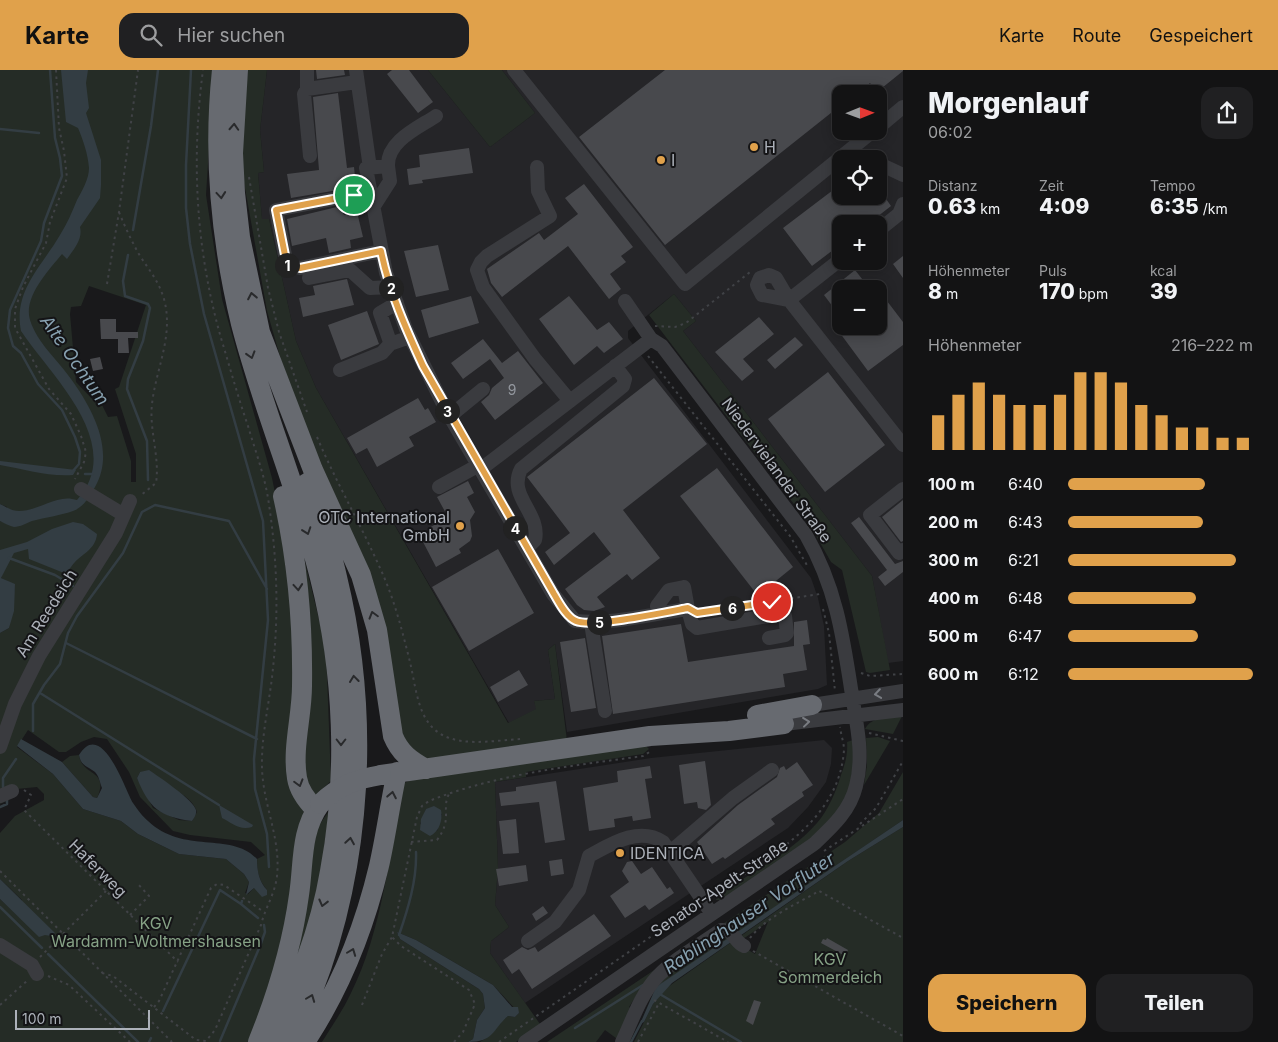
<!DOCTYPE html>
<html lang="de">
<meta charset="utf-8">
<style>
:root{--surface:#131314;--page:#202022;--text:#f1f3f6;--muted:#9d9ea0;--line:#323234;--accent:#e0a14b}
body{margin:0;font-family:Inter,sans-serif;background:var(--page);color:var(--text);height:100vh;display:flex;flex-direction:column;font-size:19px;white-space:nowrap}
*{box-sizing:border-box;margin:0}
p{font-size:16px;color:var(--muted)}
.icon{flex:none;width:28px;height:28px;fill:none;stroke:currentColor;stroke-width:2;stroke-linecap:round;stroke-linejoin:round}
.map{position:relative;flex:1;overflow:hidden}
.sheet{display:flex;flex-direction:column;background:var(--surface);width:375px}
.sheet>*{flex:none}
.needle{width:32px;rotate:89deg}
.tools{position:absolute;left:832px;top:15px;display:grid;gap:10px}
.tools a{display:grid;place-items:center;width:55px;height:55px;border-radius:10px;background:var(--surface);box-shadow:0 2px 12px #0003,0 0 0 1px var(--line);font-size:25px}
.scale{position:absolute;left:15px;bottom:12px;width:135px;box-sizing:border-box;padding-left:5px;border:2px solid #acb1b9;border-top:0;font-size:14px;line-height:18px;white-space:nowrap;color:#acb1b9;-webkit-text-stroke:4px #141416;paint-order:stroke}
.pin{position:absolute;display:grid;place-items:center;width:42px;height:42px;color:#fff;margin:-21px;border:2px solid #fff;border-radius:50%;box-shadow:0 1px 5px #0007}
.km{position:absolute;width:25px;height:25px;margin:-12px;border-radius:50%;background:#222;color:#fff;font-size:14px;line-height:25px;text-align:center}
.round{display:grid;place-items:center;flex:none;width:52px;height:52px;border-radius:15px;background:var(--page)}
.head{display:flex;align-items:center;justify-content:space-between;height:85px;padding:0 25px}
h1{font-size:28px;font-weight:800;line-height:38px}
.stats{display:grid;grid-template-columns:repeat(3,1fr);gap:8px;height:85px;padding:5px 25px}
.stats div{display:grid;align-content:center}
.stats b{font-size:21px;font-weight:800}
.stats small{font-size:14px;font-weight:400}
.stats p{font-size:14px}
.chart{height:140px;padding:10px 25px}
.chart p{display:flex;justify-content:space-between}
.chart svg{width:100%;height:90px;margin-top:5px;stroke:var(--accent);stroke-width:6}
.primary-button{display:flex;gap:10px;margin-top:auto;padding:10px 25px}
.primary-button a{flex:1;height:58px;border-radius:15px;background:var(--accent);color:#111;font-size:20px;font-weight:800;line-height:58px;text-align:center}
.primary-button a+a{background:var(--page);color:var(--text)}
ul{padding:0 25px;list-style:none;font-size:16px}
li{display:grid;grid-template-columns:80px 60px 1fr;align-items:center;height:38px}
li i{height:12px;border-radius:6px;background:var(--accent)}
header{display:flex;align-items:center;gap:30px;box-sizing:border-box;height:70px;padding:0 25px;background:var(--accent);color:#111}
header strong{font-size:24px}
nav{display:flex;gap:28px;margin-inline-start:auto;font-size:18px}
.search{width:350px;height:45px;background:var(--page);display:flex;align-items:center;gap:12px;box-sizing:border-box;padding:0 18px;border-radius:15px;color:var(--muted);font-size:19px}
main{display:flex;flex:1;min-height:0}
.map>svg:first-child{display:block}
.built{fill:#252528;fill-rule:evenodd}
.green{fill:#252c26;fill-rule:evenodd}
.water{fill:#333d43}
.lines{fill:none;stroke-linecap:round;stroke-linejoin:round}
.stream{stroke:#333d43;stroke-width:2.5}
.building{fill:#48494d}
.path{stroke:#404246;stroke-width:2;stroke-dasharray:2.5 4;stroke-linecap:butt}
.minor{stroke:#3a3b3f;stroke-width:14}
.highway{stroke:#676a70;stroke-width:20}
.highway-bridge{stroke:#676a70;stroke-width:20}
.oneway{stroke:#292a2c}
.oneway2{stroke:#797c82}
.route-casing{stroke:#fff;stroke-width:10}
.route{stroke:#e0a14b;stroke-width:6}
.poi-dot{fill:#e0a14b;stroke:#141416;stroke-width:2}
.labels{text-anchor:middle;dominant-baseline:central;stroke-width:4;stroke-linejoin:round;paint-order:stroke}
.number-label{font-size:14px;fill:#93979e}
.poi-label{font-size:16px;fill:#acb1b9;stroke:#141416;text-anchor:start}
.street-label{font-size:16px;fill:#acb1b9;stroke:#141416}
.park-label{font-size:16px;fill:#86a286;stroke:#141416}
.water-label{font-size:18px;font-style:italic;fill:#87a1b0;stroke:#141416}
</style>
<header>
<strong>Karte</strong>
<div class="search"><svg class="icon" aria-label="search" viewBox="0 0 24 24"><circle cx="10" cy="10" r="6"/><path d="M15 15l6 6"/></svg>Hier suchen</div>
<nav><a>Karte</a><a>Route</a><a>Gespeichert</a></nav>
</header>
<main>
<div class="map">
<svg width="903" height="972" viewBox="0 0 903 972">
<rect width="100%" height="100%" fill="#19191b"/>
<path class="built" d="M267,0h161l62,77 45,-34 -33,-43h401v591l-15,2 -16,-87 -189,-245 13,-10 -22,-27 -46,37v7l183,240 7,20 6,28 3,59 -9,4 -251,43 -12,-88 -7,6 7,49 -21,2 3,8 -28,14 -193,-335 -20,-47 -27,-122 -7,1 -4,-47 6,-1 -4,-42zM841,24h38v37h-38zM841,89h38v37h-38zM841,154h38v37h-38zM841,219h38v37h-38z
M824,670l8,8 -1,16 -5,18 -18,25 -20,21 -263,175 -35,-50 1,-12 18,-14 -14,-22 3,-37 -3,-86 156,-24z"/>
<path class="green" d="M0,0h214l-8,125 16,104 50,179 16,79 16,258 -16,104 -35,123h-253v-143l19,18 3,-17 -22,-21v-46l15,-17 29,-16v-6l-7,-7 -31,3 3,10 -9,4v-171l9,-5 6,-43 -14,-7 4,-12 -5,-12v-33l6,2 1,-16 -7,-3zM89,216l57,19 -27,82 -4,2 21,65v28h-5v-21l-14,-45 -9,1 -8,-16 -5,1 -19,-20 -6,-68 1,-7 10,-1zM28,660l31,22h7l15,-10 13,-5 13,2 22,33 11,25 33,34 17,4 61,7 14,13 -8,4c0,12 2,22 10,31v5l-13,-7 -6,6 -3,-1 4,-11 -5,-8 -18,-15 -47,-5 -41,-20 -17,-13 -38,-12 -30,-35 -36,-27zM140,702c15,8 53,22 57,40l-5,9 -13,-1 -26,-12 -16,-30z
M248,0h19l-7,60 4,42 -6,1 4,46h7l27,122 20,47 192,335 28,-14 -2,-8 21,-2 -7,-49 7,-6 12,97 -144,19 -21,-15 -68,-243 -53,-142 -14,-49 -24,-134v-62z
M428,0h74l33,43 -45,34z
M674,224l22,27 -13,10 189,245 18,94 -20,3 -4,-1 -24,-102 -11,-8 -21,-37 -161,-210z
M302,480l24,98 5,133 -15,14 -8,-2 -6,-13z
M902,646l-9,18 -28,-5c7,-13 24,-12 37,-13z
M878,667l12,4 -26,44 3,-20 -1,-27z
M853,670c3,19 0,42 -7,60 -12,31 -96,80 -125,100h-5l1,-5c32,-21 75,-43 100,-72 11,-13 19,-31 24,-48 4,-11 7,-21 6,-33z
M645,675l4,4 -6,5 -105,16 -12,2v5l-31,5 3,86 -3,37 14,22 -18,14 -1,12 50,71 -24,18h-36c14,-8 17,-17 28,-26l7,1 4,-4 -26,-28 -77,-45 -19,-8 3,7 79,50 4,5 2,14 -8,12 -4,19 -5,3h-146c10,-16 21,-32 29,-49 31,-61 39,-143 53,-210l10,-4zM426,739l16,5 -5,17 -17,-7z
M79,685c3,22 31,14 18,43l-4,-1 -31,-35 8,-6z
M903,702v48l-241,164 -22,6 -11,17 4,3 -13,31 -15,-11 -9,12h-49l298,-200 34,-29z
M329,741l-10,75 -24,86 20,-141z
M903,757v215h-269l19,-38 12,-15 68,-48 22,13 13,-32 -28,19 -2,-3 110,-77z"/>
<path class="water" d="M61,0h27l-2,13 3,25 -3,5 15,47v25l-1,13 -20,29c3,12 -6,22 -13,32l-5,-5c-13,16 -39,43 -32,66 7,23 28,40 41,59 21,29 45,72 24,108 -6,10 -11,20 -22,24 -14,5 -27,6 -41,10 -5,2 -12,6 -18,6 -4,-1 -10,-4 -14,-6v-17c6,3 12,7 19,7 20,0 38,-18 58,-11 50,-56 -26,-124 -56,-169 -8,-40 21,-65 39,-96 7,-11 12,-23 17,-35 5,-9 12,-21 12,-32 -1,-14 -6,-28 -11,-40l-12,-6z
M0,391l76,9 -3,5c-24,2 -50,-6 -73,-10z
M73,452l10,2 14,10c-1,14 -13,19 -22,28 -4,4 -5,8 -11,11l-35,-14 -1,-10 -14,4 -13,25 14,6 -1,27 -5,17 -9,5v-83l27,-8 25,-13z
M21,669l41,23 31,35 4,1 5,-10c-2,-5 -3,-12 -7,-16 -8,-6 -14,-6 -16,-17 23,-37 46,35 54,48 4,6 10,14 15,18 36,34 83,10 109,38 0,11 2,23 10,31v5l-5,2 -8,-9 -8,7 3,-13 -5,-8 -18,-15 -47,-5 -41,-20 -17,-13 -38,-12 -30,-35 -36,-28z
M149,700c10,7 45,30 47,40 1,4 -2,8 -4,11 -32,-4 -43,-13 -55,-43l3,-6z
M219,735l34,20 -1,2c-12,4 -20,-4 -30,-9z
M434,736l7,4c2,10 -2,22 -11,26l-10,-6 1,-11 5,-10z
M903,750v7l-55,34 -176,122 -19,21 -9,18 -4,2 16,-37z
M0,809l55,54 -4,3 -6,-1 -6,2 -39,-38z
M397,862l19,8 77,45 19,22h6l1,6 -4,4 -7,-1c-16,14 -14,26 -40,26l5,-3 4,-19 8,-12 -2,-14 -4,-5 -79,-50z"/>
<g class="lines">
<path class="stream" d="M50,0l5,68 5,20 2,18 -18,47 -3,18 -31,69 -2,18 5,18 8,7 17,31 24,26 13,27 5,15 -1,12 -7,8
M191,0l-5,95v43l4,36 14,70 59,207 5,99 -14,139 1,30 12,45 2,33
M0,59l39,4
M133,160l18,-104 7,-56
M128,185l-5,26 2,15 23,8 2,4 -7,33 -15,38 -1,10 20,52 1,39
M85,404h8
M9,488l46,17 18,11
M66,573l191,96
M40,623l179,112
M33,661v-27l11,-19 16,-21 8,-31 9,-17 46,-63 19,-41 13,-7 74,16 38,68
M3,717v-9l13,-19
M0,737l7,-3v-4
M241,834l17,14
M0,837l42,41
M399,865c9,-26 18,-55 17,-83
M48,884l90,88
M658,923l83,49
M163,941l57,-121 21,14 1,-3
M575,958l68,-43
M220,971l40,-95 5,-14 -1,-7
M149,972l2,-4
M631,972l11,-21"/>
</g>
<path class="building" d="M316,0h28l1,5 -28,4z
M392,0h17l24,32 -15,11 -31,-39z
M665,0h238v1l-26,21 -7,-9 -14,11h-15v11l-176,140 -86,-108z
M338,23l9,75 7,-1 2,20 -65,11 -4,-24 32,-4 -6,-73z
M469,78l4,25 -51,7 1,3 -14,2 -2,-16 13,-2 -1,-12z
M584,114l49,63 -12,9 5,6 -16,12 11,15 -12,10 -41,-53 -66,51 -11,-14 -4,-14 52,-36 5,7 34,-26 -13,-16z
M841,114v12h43l7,10 -23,18h-27v20l-29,22 -29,-38z
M341,136l3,9 13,-3 6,25 -13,3 1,8 -22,5 -3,-15 -34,8 -5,-27z
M438,175l11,45 -33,7 -12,-46z
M903,186v22l-10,-14z
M855,200l15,19h-29v18l-5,4 -12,-16z
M347,209l7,26 -51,12 -4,-19 16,-3 -2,-9z
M471,226l8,27 -50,15 -8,-28z
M569,226l28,34 12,-8 14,17 -19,14 -7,-7 -23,19 -35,-46z
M887,231l16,21v23l-35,26 -31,-42 4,-3h38v-19z
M367,241l12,33 -38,16 -13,-35z
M759,247l15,17 -31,25 11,12 -12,10 -27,-29z
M100,249h16v13h22v6h-10l1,15h-11v-14h-17z
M795,267l8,8 -28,24 -8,-9z
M483,269l19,24 16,-12 25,32 -48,37 -14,-18 8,-7 3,-7 12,-10 -14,-19 -27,20 -12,-16z
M100,287l3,12 -10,2 -3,-12z
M828,302l57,73 -60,47 -57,-73z
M654,308l53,66 -84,66 37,48 -28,22 -5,-6 -30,23 8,10 -11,4 -10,-1 -7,-5 -12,-16 46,-35 -17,-22 -40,33 -9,-13 25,-19 -43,-56z
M418,328l7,12 3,-2 8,14 -27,15 5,9 -37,21 -10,-19 -11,6 -9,-16z
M717,398l76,99 -27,22 -2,-4 -9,7 -75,-96z
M468,411l6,12 -7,4 8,15 -5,8 2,16 -2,5 -11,8 2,4 -25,14 -14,-27 11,-6 -4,-6 19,-11 -11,-20z
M903,430v41l-2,1 -19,-25z
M859,447l36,47 8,-3v11l-18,14 -7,-9 9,-7 -36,-47z
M498,479l36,64 -65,38 -37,-64z
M807,550l3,24 -7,1 4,25 -24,4 2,13 -172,27 -11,-78 79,-12 7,38 106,-16v-24z
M585,568l11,70 -25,4 -11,-70z
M519,600l9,15 -30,17 -8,-15z
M705,691l6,44 -5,5 -8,-2 -1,-6 -13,2 -5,-39z
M797,692l16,23 -11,7 2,4 -33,23 4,5 -50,35 -2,-2 -11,7 -15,-22 41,-37 39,-28 3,-9 4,-2 2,4z
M650,696l2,12 -7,1 6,39 -18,3 -1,-5 -18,3 1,8 -26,4 -6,-43 35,-6 -1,-11z
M556,711l9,59 -20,3 -6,-41 -38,4 -2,-13 17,-2v-4z
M516,749l3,34 -16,1 -4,-33z
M562,789l2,15 -13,2 -2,-15z
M632,791l9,13 11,-7 15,22 3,-2 4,6 -25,17 -4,-5 -20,13 -15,-22 19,-14 -7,-11 5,-9z
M526,795l2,16 -29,5 -3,-17z
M543,836l5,7 -12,8 -4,-7z
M594,844l17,22 -79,53 -13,-20 -7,5 -9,-14 19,-13 6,3 7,-3 3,5z
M827,868l21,12 -3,6 -24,-13 2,-4 3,1z
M754,930l7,2 -8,23 -7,-4z"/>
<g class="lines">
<path class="path" d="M56,0l3,58 5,23 3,27 -17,44 -4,21 -23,44 -8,22v19l34,61 22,25 10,22 5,16 -2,10 -9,17
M249,107l19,111 11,44 28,80
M119,142c6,15 13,30 21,44 10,15 19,26 24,43 10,37 -8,69 -12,105 -3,26 8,53 4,79l-16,13
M107,214l12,-72 19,-142
M655,256l20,1 11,-4 64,-51
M648,286l142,180 18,31
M317,367c19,45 43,86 63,131 14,30 22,62 30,94 5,21 7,48 21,64 21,24 63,14 91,13
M823,539l6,24 6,58
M701,542l119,-18
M861,603l9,3 33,-2
M869,663l34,8
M24,720l7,5 -7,15 154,152
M860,754l16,-16 27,-47
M411,772l26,-2c16,-21 4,-31 12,-46
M824,781l79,-52
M0,801l172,171
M712,826c52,-37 127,-72 132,-146 0,-7 -3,-15 -4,-23
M130,845l19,-19 -12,-13
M750,868c16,-21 47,-34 69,-47l84,47
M753,881l150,85
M40,887l66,-66
M102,903l11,3 83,64 10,1 9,-11 46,-105c4,-17 14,-31 16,-49 4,-38 -14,-71 -15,-108 -1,-33 8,-67 11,-100 6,-57 4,-113 -5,-170 -4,-24 -13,-48 -20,-72 -10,-29 -18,-58 -27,-88 -25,-88 -30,-177 -18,-268
M48,906l21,9 61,57
M654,930l74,42
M0,935l28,-25
M362,935l20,-51 10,-17
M154,937l5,-6 52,-113 6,-4 7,1 40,27
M454,972l9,-10 12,-28 -6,-14 -68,-44 -9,-9 25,-120 5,-11 7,-5c68,-27 142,-35 214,-45l8,-5
M499,972l196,-136
M638,972l21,-39"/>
<path class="minor" d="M307,0v19l-3,5 6,62
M356,0l14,98
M514,0l171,214 188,-153
M307,19l50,-7
M879,57l24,-20
M388,96c-1,-25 30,-38 48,-50
M884,96l19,9
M537,97l1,24 12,25 -63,40 -6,6 -4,8 6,17 52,72 35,42
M354,125l-78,15 11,55 13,3 81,-17
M374,136l16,-25 -2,-15 -22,2 20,105 20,56 40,81 107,184 22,27c37,4 76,-7 113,-12l-4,-22 -15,3 -12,16 1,7
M879,160l20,-16 4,-10
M309,208l41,-8 20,18 21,-1
M789,230l-27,-5 -5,-10 3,-7 9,-3 7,3 13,22 114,145
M789,230l52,-41
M397,233l-17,10 10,29 3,1 17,-6
M340,300l42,-17 9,-10
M450,346l33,-27
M481,399l170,-130
M439,417l40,-22
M81,419l43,26
M903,419l-33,26 29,38 4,-3
M527,478l8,-8c6,-27 -28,-44 -14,-71l102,-83 2,-7 -10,-13
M688,539l4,15 5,4 83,-14 5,2 2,17 -2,2 -16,3
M591,553l14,88
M812,635l91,-14
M784,654l119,-14
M0,677l15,-43 24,-48 77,-123 14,-32
M0,726l12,-5
M670,782l63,-54 39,-28
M528,871l27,-19 24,-32 10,-34c22,-12 50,-30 74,-14l49,72
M0,875l32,20 5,9
M525,972l289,-198c18,-17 36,-33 42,-58 8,-30 1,-60 -4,-91 -9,-59 -16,-108 -46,-160l-144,-189 -11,-7 -26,-38
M622,972c10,-21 19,-48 35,-65 18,-19 43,-32 64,-47 13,-1 13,12 23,16"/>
<path class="highway" d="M222,0c-9,84 -1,171 19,254 22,86 58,168 79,254 24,95 28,197 10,293 -10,60 -33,116 -58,171
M238,0l-5,83 2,40 5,44 20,95 53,138 48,105 16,55 16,106c7,17 17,24 33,33
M283,426c14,62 20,126 19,190 0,30 -10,62 -5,92 2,13 10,23 19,32
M757,645l55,-10
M381,705l269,-39 79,-5 55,-7
M258,972c19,-47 34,-96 41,-147 5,-33 1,-63 21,-91
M290,972c71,-142 84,-312 47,-465 -7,-32 -19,-63 -30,-94
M305,972c35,-53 59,-113 74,-176 7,-31 11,-62 18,-94"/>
<path class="highway-bridge" d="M320,734c18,-18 36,-25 61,-29"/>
</g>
<defs><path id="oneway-chevron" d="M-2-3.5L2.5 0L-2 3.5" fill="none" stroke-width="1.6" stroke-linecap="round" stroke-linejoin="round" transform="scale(1.25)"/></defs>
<g class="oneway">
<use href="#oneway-chevron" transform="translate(234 57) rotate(-87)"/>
<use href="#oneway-chevron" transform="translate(221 125) rotate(85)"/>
<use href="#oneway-chevron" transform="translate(252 226) rotate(-101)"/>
<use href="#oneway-chevron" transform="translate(251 285) rotate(73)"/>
<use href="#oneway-chevron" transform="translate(307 461) rotate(71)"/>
<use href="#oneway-chevron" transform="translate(298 517) rotate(85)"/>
<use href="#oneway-chevron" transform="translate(373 545) rotate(-106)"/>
<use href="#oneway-chevron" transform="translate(354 609) rotate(-97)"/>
<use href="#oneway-chevron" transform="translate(341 672) rotate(90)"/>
<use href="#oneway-chevron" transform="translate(299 713) rotate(74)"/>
<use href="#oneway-chevron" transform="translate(392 725) rotate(-79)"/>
<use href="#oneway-chevron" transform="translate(350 771) rotate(-81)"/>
<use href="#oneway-chevron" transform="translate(323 833) rotate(104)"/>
<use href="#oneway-chevron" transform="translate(352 882) rotate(-69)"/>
<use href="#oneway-chevron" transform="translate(311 928) rotate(-69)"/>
</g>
<g class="oneway2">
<use href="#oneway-chevron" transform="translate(878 624) rotate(172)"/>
<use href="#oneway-chevron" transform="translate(806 652) rotate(-6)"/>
</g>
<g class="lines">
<g class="route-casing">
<path id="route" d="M354,125l-78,15 11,55 13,3 81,-17c8,40 25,78 42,115l131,228c5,8 12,23 22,27 16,7 91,-9 112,-13l9,5 75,-11"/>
</g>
<use href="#route" class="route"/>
</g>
<g class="poi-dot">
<circle cx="754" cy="77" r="5"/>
<circle cx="661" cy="90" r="5"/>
<circle cx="460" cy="456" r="5"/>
<circle cx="620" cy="783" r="5"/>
</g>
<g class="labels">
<g class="number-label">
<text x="512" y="319">9</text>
</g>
<g class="poi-label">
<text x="764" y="77">H</text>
<text x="671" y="90">I</text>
<text x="450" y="447" text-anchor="end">OTC International<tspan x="450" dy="18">GmbH</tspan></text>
<text x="630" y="783">IDENTICA</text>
</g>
<g class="street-label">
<text transform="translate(777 400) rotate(54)">Niedervielander Straße</text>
<text transform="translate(46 543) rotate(-58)">Am Reedeich</text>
<text transform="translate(98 798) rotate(45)">Haferweg</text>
<text transform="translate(719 818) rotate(-34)">Senator-Apelt-Straße</text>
</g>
<g class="park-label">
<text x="156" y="853">KGV<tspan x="156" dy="18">Wardamm-Woltmershausen</tspan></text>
<text x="830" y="889">KGV<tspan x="830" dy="18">Sommerdeich</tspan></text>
</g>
<g class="water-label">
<text transform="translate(75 290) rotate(55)">Alte Ochtum</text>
<text transform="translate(749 843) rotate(-34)">Rablinghauser Vorfluter</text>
</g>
</g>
</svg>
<div class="tools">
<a><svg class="needle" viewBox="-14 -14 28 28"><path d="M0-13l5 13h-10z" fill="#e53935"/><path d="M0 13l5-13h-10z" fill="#9d9ea0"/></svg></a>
<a><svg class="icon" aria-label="locate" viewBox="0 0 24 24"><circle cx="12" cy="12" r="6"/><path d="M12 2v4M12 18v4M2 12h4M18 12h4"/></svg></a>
<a>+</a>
<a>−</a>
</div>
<div class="scale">100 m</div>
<div class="pin" style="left:354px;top:125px;background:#1e9e55"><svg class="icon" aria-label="arrive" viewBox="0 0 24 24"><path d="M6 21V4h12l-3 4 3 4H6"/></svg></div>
<div class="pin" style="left:772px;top:532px;background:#d93025"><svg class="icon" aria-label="check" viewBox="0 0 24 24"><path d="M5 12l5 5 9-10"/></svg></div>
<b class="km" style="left:287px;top:195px">1</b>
<b class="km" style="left:391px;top:218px">2</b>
<b class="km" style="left:447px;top:341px">3</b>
<b class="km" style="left:515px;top:458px">4</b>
<b class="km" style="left:599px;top:552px">5</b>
<b class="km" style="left:732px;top:538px">6</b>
</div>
<section class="sheet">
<div class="head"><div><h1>Morgenlauf</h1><p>06:02</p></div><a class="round"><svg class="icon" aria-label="share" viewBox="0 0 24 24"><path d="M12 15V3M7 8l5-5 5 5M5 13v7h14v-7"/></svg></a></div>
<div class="stats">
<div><p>Distanz</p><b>0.63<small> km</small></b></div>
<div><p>Zeit</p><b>4:09</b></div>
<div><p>Tempo</p><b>6:35<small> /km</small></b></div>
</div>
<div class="stats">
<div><p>Höhenmeter</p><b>8<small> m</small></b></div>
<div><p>Puls</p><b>170<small> bpm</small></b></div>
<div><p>kcal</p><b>39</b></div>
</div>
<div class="chart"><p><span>Höhenmeter</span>216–222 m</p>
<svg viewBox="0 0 160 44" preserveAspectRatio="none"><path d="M5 44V27M15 44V17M25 44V11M35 44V17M45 44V22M55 44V22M65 44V17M75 44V6M85 44V6M95 44V11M105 44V22M115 44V27M125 44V33M135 44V33M145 44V38M155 44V38"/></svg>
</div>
<ul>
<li><b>100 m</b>6:40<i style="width:74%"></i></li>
<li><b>200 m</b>6:43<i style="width:73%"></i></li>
<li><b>300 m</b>6:21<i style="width:91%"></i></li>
<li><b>400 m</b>6:48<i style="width:69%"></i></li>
<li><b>500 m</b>6:47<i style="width:70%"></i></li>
<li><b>600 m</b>6:12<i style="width:100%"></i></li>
</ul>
<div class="primary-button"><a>Speichern</a><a>Teilen</a></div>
</section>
</main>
